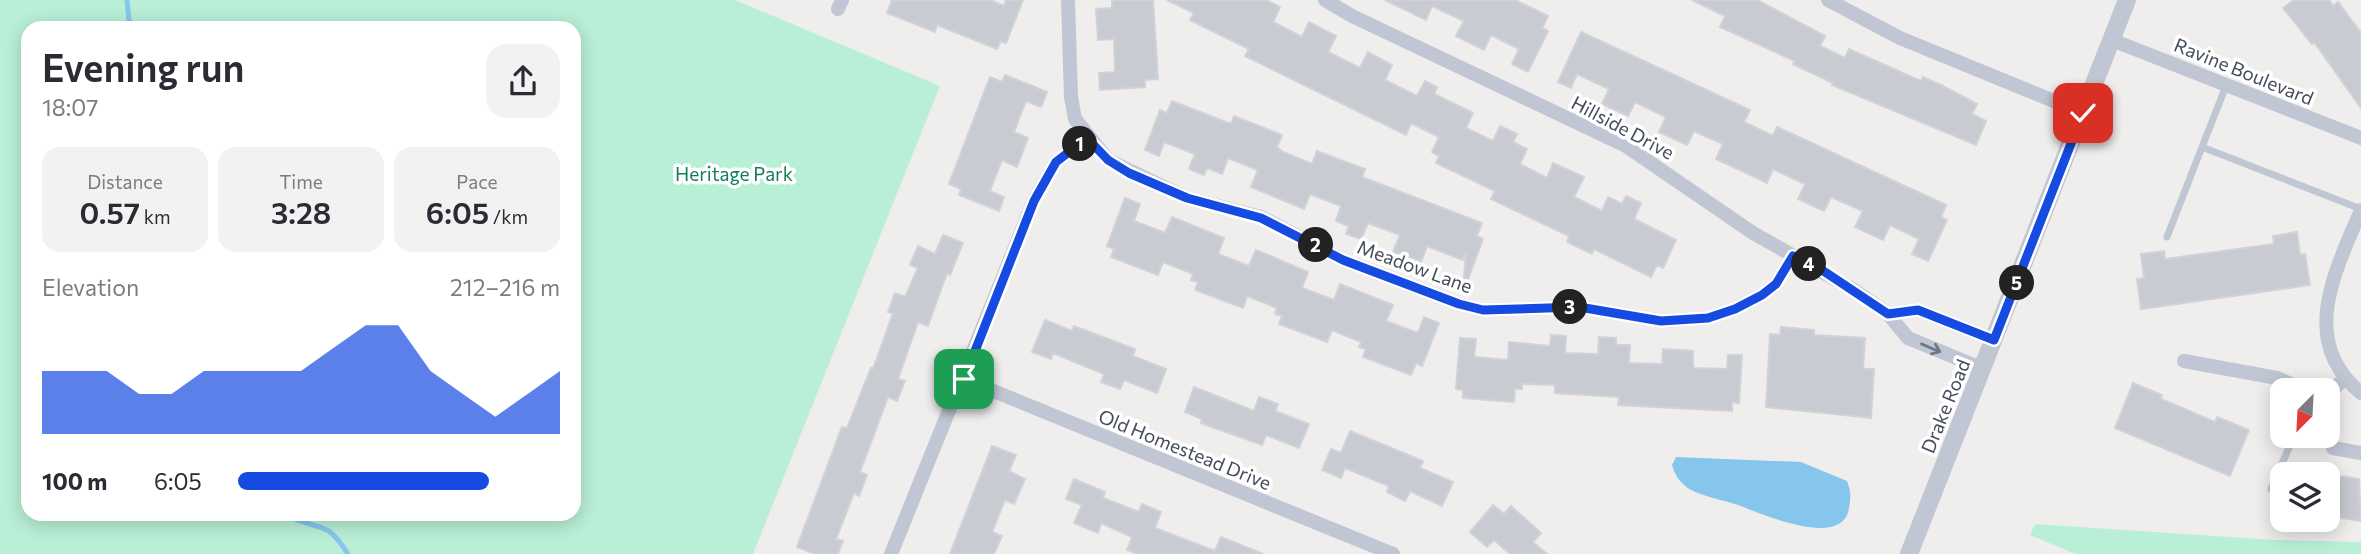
<!DOCTYPE html>
<meta charset="utf-8">
<style>
:root{--surface:#fff;--page:#f2f2f3;--text:#2b2b33;--muted:#7c7c81;--accent:#164be1}
body{margin:0;font-family:Commissioner,sans-serif;background:var(--page);color:var(--text);height:100vh;display:flex;flex-direction:column;font-size:26px;white-space:nowrap}
*{box-sizing:border-box;margin:0}
p{font-size:23px;color:var(--muted)}
.icon{flex:none;width:38px;height:38px;fill:none;stroke:currentColor;stroke-width:2;stroke-linecap:round;stroke-linejoin:round}
.map{position:relative;flex:1;overflow:hidden}
.sheet{position:absolute;left:21px;top:21px;width:560px;height:500px;display:flex;flex-direction:column;background:var(--surface);border-radius:21px;box-shadow:0 4px 18px #0003}
.sheet>*{flex:none}
.needle{width:46px;rotate:204deg}
.tools{position:absolute;left:2270px;top:378px;display:grid;gap:14px}
.tools a{display:grid;place-items:center;width:70px;height:70px;border-radius:14px;background:var(--surface);box-shadow:0 4px 18px #0003;font-size:35px}
.pin{position:absolute;display:grid;place-items:center;width:60px;height:60px;color:#fff;margin:-30px;border-radius:14px;box-shadow:0 4px 10px #0006}
.km{position:absolute;width:35px;height:35px;margin:-18px;border-radius:50%;background:#222;color:#fff;font-size:19px;line-height:35px;text-align:center}
.round{display:grid;place-items:center;flex:none;width:74px;height:74px;border-radius:21px;background:var(--page)}
.summary{display:flex;align-items:center;justify-content:space-between;height:119px;padding:0 21px}
h1{font-size:38px;font-weight:600;line-height:52px}
.metrics{display:grid;grid-template-columns:repeat(3,1fr);gap:10px;height:119px;padding:7px 21px}
.metrics div{display:grid;align-content:center;border-radius:18px;background:var(--page);text-align:center}
.metrics b{font-size:30px;font-weight:600}
.metrics small{font-size:19px;font-weight:400}
.metrics p{font-size:19px}
.chart{height:196px;padding:14px 21px}
.chart p{display:flex;justify-content:space-between}
.chart svg{width:100%;height:126px;margin-top:7px;fill:var(--accent);opacity:.7}
ul{padding:0 21px;list-style:none;font-size:23px}
li{display:grid;grid-template-columns:112px 84px 1fr;align-items:center;height:52px}
li i{height:18px;border-radius:9px;background:var(--accent)}
.map>svg:first-child{display:block}
.green{fill:#b9efd7;fill-rule:evenodd}
.water{fill:#86c6ed}
.lines{fill:none;stroke-linecap:round;stroke-linejoin:round}
.stream{stroke:#86c6ed;stroke-width:5}
.building{fill:#c9cbd3;stroke:#d1d2d9;stroke-width:2}
.service{stroke:#c0c6d3;stroke-width:7}
.minor{stroke:#c0c6d3;stroke-width:14}
.tertiary{stroke:#c0c6d3;stroke-width:18}
.oneway{stroke:#707785}
.route-casing{stroke:#fff;stroke-width:14}
.route{stroke:#164be1;stroke-width:9}
.labels{text-anchor:middle;dominant-baseline:central;stroke-width:7;stroke-linejoin:round;paint-order:stroke}
.street-label{font-size:19px;fill:#454d5b;stroke:#fff}
.park-label{font-size:19px;fill:#157d5b;stroke:#fff}
</style>
<div class="map">
<svg width="2361" height="554" viewBox="0 0 2361 554">
<rect width="100%" height="100%" fill="#f0eded"/>
<path class="green" d="M0,0h735l205,86 -187,468h-753zM28,28h546v486h-546z
M2035,524l240,16 86,2v12h-285l-46,-19z"/>
<path class="water" d="M1676,457l125,5 46,19c4,10 4,16 2,27 -6,42 -87,6 -111,-3 -15,-5 -33,-8 -47,-15 -10,-6 -16,-14 -19,-25z"/>
<g class="lines">
<path class="stream" d="M127,0l2,21 10,7
M290,514l4,5c32,11 35,5 54,35"/>
</g>
<path class="building" d="M892,0h98l14,6 2,-6h17l-17,43 -5,-2 -4,8 -60,-24 -2,7 -48,-19z
M1112,0h41l5,79 -13,1v7l-45,3 -1,-17 16,-1 -1,-33 -16,1 -2,-31 16,-1z
M1167,0h99l14,7 -7,15 29,15 7,-15 27,14 -8,16 32,16 8,-16 24,13 -7,15 32,16 8,-15 12,6 -3,7 39,19 -7,15 27,13 7,-15 17,8 -4,8 14,7 -7,15 27,14 6,-15 31,14 -10,20 28,14 6,-14 14,7 4,-8 15,7 -7,16 42,21 -13,28 -6,-3 -6,12 -57,-28 -2,5 -25,-12 2,-6 -78,-37 4,-8 -59,-28 3,-7 -7,-4 7,-15 -28,-14 -5,12 -161,-79 4,-7 -59,-29 4,-7z
M1385,0h130l33,16 -6,12 6,3 -20,41 -16,-8 7,-15 -28,-14 -7,15 -28,-14 8,-15 -32,-15 -6,14z
M1692,0h65l68,36 -5,10 25,12 4,-9 72,32 2,-4 18,8 36,19 -5,10 14,7 -10,24 -144,-60 1,-2 -40,-19 2,-3 -75,-34 5,-11z
M2294,0h35l4,6 5,-4 23,31v75l-47,-66 -2,2 -29,-36z
M1581,32l169,78 -6,12 29,14 4,-9 169,78 -5,12 6,3 -19,41 -16,-7 7,-15 -29,-14 -7,15 -28,-13 8,-16 -32,-14 -7,14 -26,-12 7,-15 -32,-15 -6,14 -51,-24 7,-15 -29,-13 -7,14 -28,-13 7,-15 -31,-15 -7,14 -26,-12 7,-15 -32,-15 -6,14 -13,-6z
M1005,75l42,17 -6,15 -15,-6 -12,31 14,6 -11,29 -15,-7 -12,31 14,6 -5,14 -40,-16 2,-6 -12,-5 41,-107 12,5z
M1172,101l59,23 3,-8 48,19 -5,12 6,5 29,12 5,-13 48,18 -3,8 120,46 -5,13 6,3 -15,40 -4,-1 2,-27 -3,9 -36,-14 -6,16 -28,-10 7,-17 -32,-12 -7,16 -15,-5 3,-8 -13,-5 5,-15 -31,-12 -6,15 -53,-22 7,-17 -30,-12 -6,16 -15,-6 -3,7 -15,-6 6,-15 -31,-12 -5,14 -14,-6 15,-40 7,3z
M1125,198l15,6 -6,17 31,12 7,-16 52,21 -6,16 31,12 7,-16 52,22 -6,16 32,12 6,-16 53,21 -7,16 32,12 6,-16 15,6 -17,43 -6,-3 -5,12 -48,-18 3,-8 -7,-2 2,-5 -29,-12 -5,12 -48,-18 3,-8 -7,-2 2,-6 -30,-12 -4,12 -48,-18 3,-8 -7,-2 2,-6 -30,-12 -5,13 -47,-18 3,-8 -7,-3z
M2297,232l3,23 5,-1 5,31 -169,24 -4,-30 7,-1 -3,-24 23,-3 1,8 109,-15 -1,-8z
M943,235l20,8 -13,32 -3,-2 -19,53 -10,-4 -20,57 7,2 -8,20 -9,-4 -28,75 7,3 -8,21 -5,-3 -18,46 7,2 -5,13h-23l-18,-7 45,-120 5,1 24,-60 2,1 20,-56 -5,-1 7,-19 10,4 13,-29 -8,-3 8,-19 17,8z
M1045,320l27,11 2,-5 61,23 -2,7 33,13 -9,24 -33,-13 -4,9 -19,-7 3,-8 -51,-21 -2,6 -19,-7z
M1781,327l33,3v5l51,3 -2,31h11l-3,49 -105,-11 4,-73 10,1z
M1551,335l15,1 -1,17 33,1 1,-17 17,1v7h14l-1,18 33,1 1,-15 30,2v17l34,1 1,-14h14l-3,48 -7,-1v9l-114,-6 1,-8 -64,-4v-8l-33,-1v5h-7l-1,13 -51,-4v-8l-7,-1 4,-51 16,1 -2,18 34,3 1,-18 41,4z
M2133,383l29,12 -1,4 54,23 2,-5 32,13 -19,46 -115,-48z
M1194,387l60,24 5,-14 19,7 -3,7 34,13 -10,24 -33,-13 -4,10 -61,-22 1,-4 -17,-7z
M1350,431l73,30 -3,7 33,14 -11,24 -32,-15 -5,10 -18,-9 2,-6 -44,-18 -4,10 -19,-8 9,-21 10,4z
M992,446l24,9 -7,16 16,8 -11,25 -9,-4 -13,32 10,4 -8,18h-44z
M2334,475l25,4 2,42 -33,-5v-34l5,1z
M1074,479l31,13 -2,6 36,14 3,-8 19,8 -6,16 60,23 6,-14 42,17h-126l-10,-4 5,-13 -31,-14 -3,10 -24,-10 8,-18 -16,-6z
M1493,505l11,9 7,-8 30,27 -8,9 14,12h-37l-16,-14 -7,7 -17,-15z"/>
<g class="lines">
<path class="service" d="M2202,147l24,-61
M2167,237l35,-90 159,62
M2271,489l20,-46 8,-7"/>
<path class="minor" d="M1068,0l3,97 4,22 33,41 79,38 74,19 82,43 116,44 24,6 96,-3 83,14 46,-3 27,-9 27,-14 14,-11 17,-28
M1325,0l27,16 274,130 127,87 101,57 34,24 20,24 75,31
M1828,0l72,38 183,75
M838,9l4,-9
M2112,40l249,98
M2361,210c-26,62 -63,131 0,183
M1888,314l30,-4 76,30
M2184,361l93,17 27,12
M964,379l429,175
M2328,394l16,-15
M2333,448l28,5
M891,554l143,-354 22,-38 31,-24"/>
<path class="tertiary" d="M1909,554l218,-554"/>
</g>
<defs><path id="oneway-shaft" d="M-6 0H5M1.5-3L5.5 0L1.5 3" fill="none" stroke-width="1.6" stroke-linecap="round" stroke-linejoin="round" transform="scale(1.75)"/></defs>
<use class="oneway" href="#oneway-shaft" transform="translate(1931 348) rotate(23)"/>
<g class="lines">
<g class="route-casing">
<path id="route" d="M964,379l70,-178 22,-39 31,-24 21,22 21,13 58,25 74,20 82,42 116,44 24,6 96,-3 82,14 47,-3 27,-9 27,-14 14,-11 17,-28 29,14 66,44 30,-4 76,30 89,-227"/>
</g>
<use href="#route" class="route"/>
</g>
<g class="labels">
<g class="street-label">
<text transform="translate(2244 71) rotate(22)">Ravine Boulevard</text>
<text transform="translate(1623 127) rotate(28)">Hillside Drive</text>
<text transform="translate(1415 266) rotate(20)">Meadow Lane</text>
<text transform="translate(1945 406) rotate(-68)">Drake Road</text>
<text transform="translate(1185 449) rotate(22)">Old Homestead Drive</text>
</g>
<g class="park-label">
<text x="734" y="173">Heritage Park</text>
</g>
</g>
</svg>
<div class="tools">
<a><svg class="needle" viewBox="-14 -14 28 28"><path d="M0-13l5 13h-10z" fill="#e53935"/><path d="M0 13l5-13h-10z" fill="#7c7c81"/></svg></a>
<a><svg class="icon" aria-label="layers" viewBox="0 0 24 24"><path d="M12 4l9 5-9 5-9-5zM3 14l9 5 9-5"/></svg></a>
</div>
<div class="pin" style="left:964px;top:379px;background:#1e9e55"><svg class="icon" aria-label="arrive" viewBox="0 0 24 24"><path d="M6 21V4h12l-3 4 3 4H6"/></svg></div>
<div class="pin" style="left:2083px;top:113px;background:#d93025"><svg class="icon" aria-label="check" viewBox="0 0 24 24"><path d="M5 12l5 5 9-10"/></svg></div>
<b class="km" style="left:1080px;top:144px">1</b>
<b class="km" style="left:1316px;top:245px">2</b>
<b class="km" style="left:1570px;top:307px">3</b>
<b class="km" style="left:1809px;top:264px">4</b>
<b class="km" style="left:2017px;top:283px">5</b>
<section class="sheet">
<div class="summary"><div><h1>Evening run</h1><p>18:07</p></div><a class="round"><svg class="icon" aria-label="share" viewBox="0 0 24 24"><path d="M12 15V3M7 8l5-5 5 5M5 13v7h14v-7"/></svg></a></div>
<div class="metrics">
<div><p>Distance</p><b>0.57<small> km</small></b></div>
<div><p>Time</p><b>3:28</b></div>
<div><p>Pace</p><b>6:05<small> /km</small></b></div>
</div>
<div class="chart"><p><span>Elevation</span>212–216 m</p>
<svg viewBox="0 0 160 44" preserveAspectRatio="none"><path d="M0 44V22L10 22L20 22L30 30L40 30L50 22L60 22L70 22L80 22L90 14L100 6L110 6L120 22L130 30L140 38L150 30L160 22V44z"/></svg>
</div>
<ul>
<li><b>100 m</b>6:05<i style="width:78%"></i></li>
</ul>
</section>
</div>
